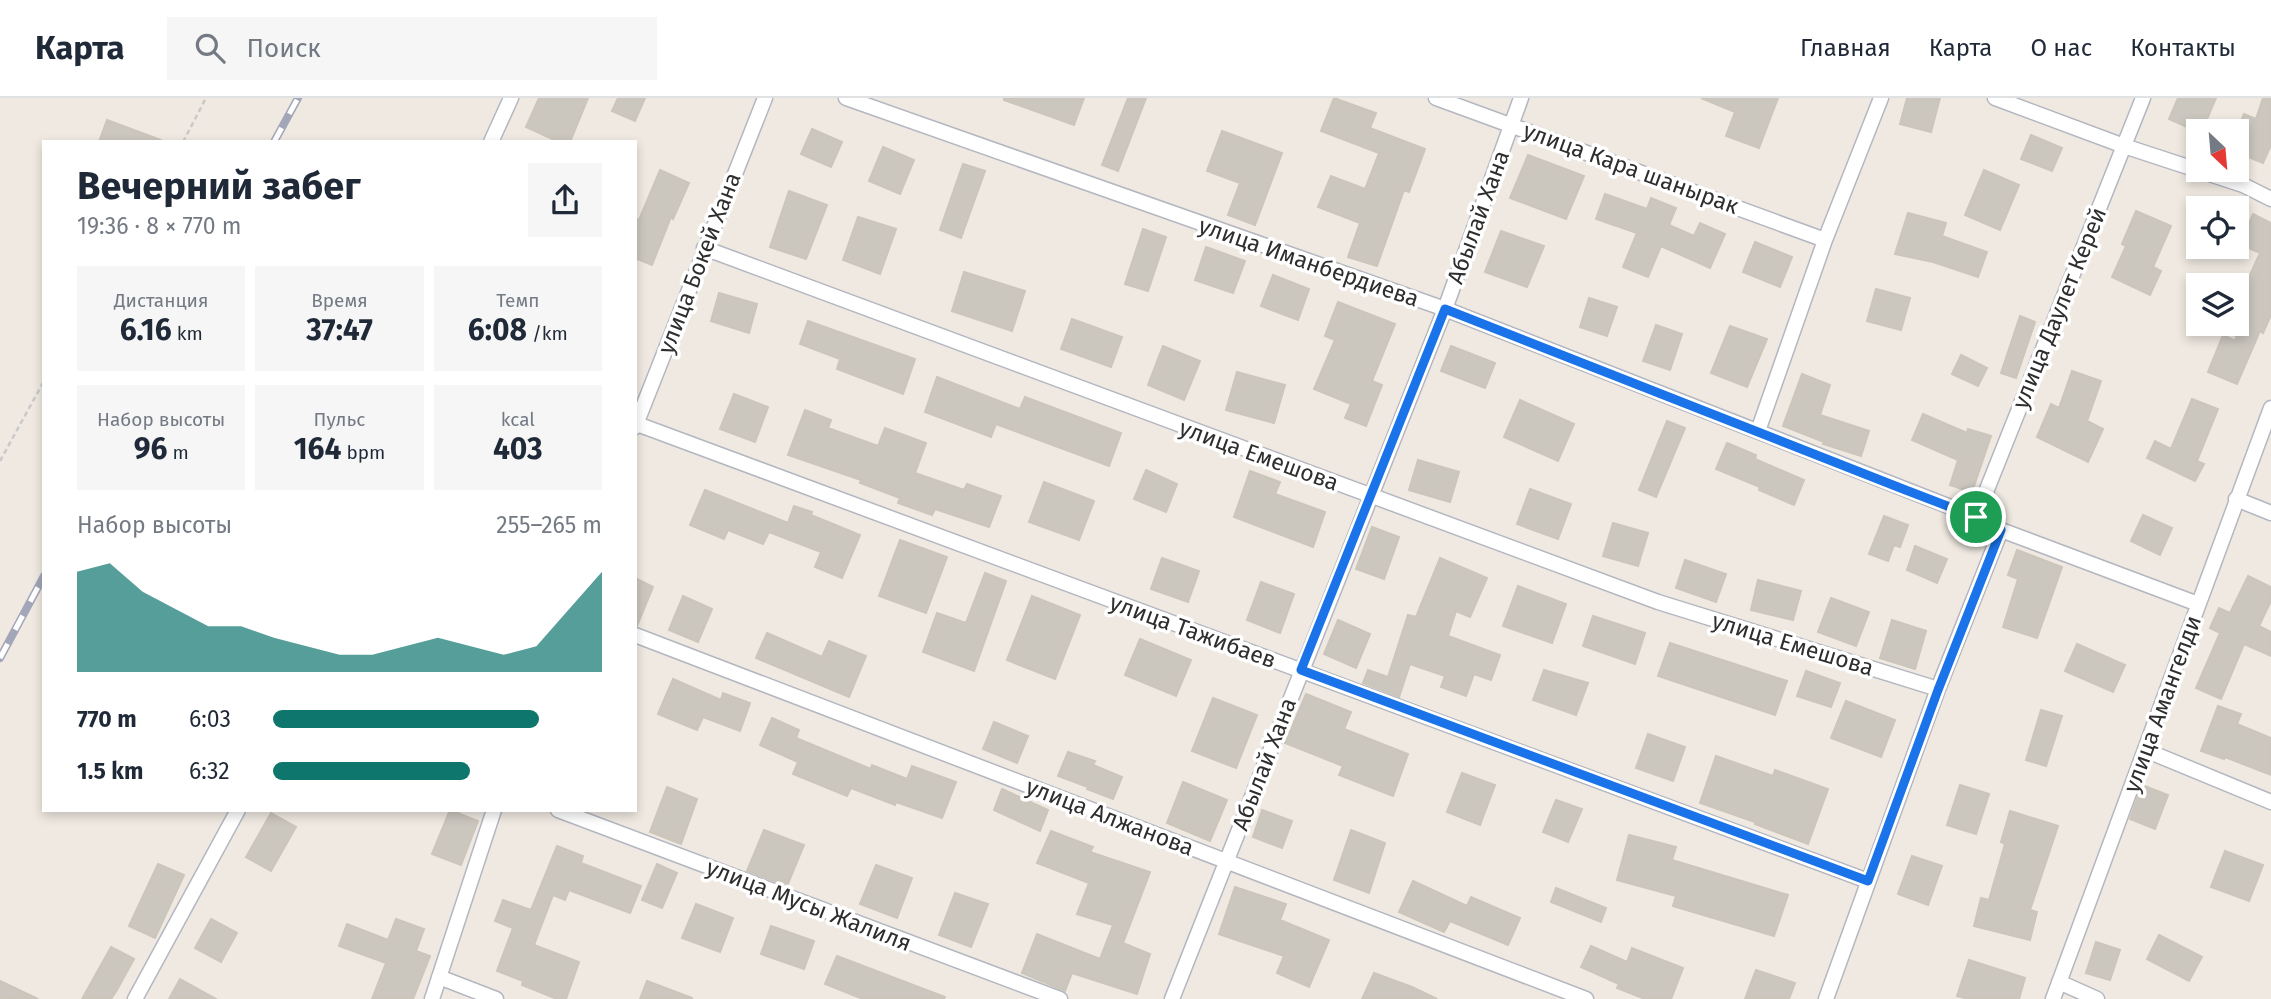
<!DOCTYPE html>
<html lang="ru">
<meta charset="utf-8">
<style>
:root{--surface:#fff;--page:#f6f6f7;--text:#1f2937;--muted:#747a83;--line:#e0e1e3;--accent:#0f766e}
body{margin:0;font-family:"Fira Sans",sans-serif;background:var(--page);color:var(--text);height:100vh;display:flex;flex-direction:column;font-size:26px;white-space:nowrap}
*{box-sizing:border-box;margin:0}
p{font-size:23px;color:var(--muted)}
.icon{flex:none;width:38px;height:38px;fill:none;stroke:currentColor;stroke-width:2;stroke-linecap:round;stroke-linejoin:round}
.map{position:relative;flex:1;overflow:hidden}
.panel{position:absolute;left:42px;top:42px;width:595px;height:672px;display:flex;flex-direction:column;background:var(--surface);border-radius:0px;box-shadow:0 4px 10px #0003}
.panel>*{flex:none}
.needle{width:46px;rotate:154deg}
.controls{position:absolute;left:2186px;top:21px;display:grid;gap:14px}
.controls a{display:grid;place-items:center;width:63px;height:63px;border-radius:0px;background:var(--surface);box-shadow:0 4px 10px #0003;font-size:35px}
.pin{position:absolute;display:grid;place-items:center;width:60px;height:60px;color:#fff;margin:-30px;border:4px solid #fff;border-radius:50%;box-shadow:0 2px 7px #0007}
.round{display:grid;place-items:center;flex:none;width:74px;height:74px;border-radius:0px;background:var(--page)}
.head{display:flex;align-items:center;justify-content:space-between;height:119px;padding:0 35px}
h1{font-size:38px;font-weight:700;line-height:52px}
.stats{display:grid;grid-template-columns:repeat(3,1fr);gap:10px;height:119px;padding:7px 35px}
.stats div{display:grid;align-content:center;border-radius:0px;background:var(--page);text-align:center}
.stats b{font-size:30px;font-weight:700}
.stats small{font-size:19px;font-weight:400}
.stats p{font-size:19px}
.chart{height:196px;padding:14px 35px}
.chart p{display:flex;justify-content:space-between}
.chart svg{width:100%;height:126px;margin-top:7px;fill:var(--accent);opacity:.7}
ul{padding:0 35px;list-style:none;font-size:23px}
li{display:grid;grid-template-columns:112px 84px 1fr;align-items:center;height:52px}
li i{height:18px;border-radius:9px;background:var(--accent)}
header{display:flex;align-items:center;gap:42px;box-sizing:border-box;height:98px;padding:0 35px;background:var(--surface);border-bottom:2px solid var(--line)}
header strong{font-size:33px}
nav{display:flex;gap:38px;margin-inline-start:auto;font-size:24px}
.search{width:490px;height:63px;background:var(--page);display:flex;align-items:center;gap:18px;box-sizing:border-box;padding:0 24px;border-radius:0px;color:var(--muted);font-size:26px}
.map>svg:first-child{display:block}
.building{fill:#cbc7bf;stroke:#cbc5ba;stroke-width:2}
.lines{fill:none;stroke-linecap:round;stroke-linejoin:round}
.minor-casing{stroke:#b4b7c1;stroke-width:17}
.path{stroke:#c9c9c9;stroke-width:2.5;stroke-dasharray:5 3.5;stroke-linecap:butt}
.minor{stroke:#fff;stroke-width:14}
.rail-casing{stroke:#a3a6b8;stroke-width:8}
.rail{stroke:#fff;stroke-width:5;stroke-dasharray:16;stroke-linecap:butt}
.route-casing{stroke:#fff;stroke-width:14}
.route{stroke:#1a73e8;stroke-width:9}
.labels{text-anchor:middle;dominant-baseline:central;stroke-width:7;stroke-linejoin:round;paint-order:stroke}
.street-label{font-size:23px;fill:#2e2e2e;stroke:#fff}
</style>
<header>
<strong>Карта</strong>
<div class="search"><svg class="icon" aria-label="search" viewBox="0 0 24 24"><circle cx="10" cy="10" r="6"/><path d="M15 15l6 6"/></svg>Поиск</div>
<nav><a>Главная</a><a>Карта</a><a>О нас</a><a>Контакты</a></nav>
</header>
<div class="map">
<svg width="2271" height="901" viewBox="0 0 2271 901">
<rect width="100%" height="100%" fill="#efe9e1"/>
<path class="building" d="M539,0h49l-18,44h-11l-33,-15z
M618,0h27l-10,23 -23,-10z
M1004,0h80l-10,27 -70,-25z
M1128,0h18l-28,73 -16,-6z
M1334,0l42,15 -6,15 55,21 -16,43 -5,-2 -27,76 -29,-9 12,-34 -42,-16 13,-31 34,13 14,-36 -58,-22z
M1701,0h77l-19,50 -33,-12 9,-24z
M1907,0h33l-9,34 -31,-8z
M2178,0h38l-14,33 -4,1 -29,-13z
M2263,0h8v47l-8,18 -27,-11v-19l8,-19 12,5z
M107,22l54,20 -1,2h-61z
M812,31l30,13 -11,25 -30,-13z
M1222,33l60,22 -27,72 -27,-10 12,-32 -33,-12z
M2031,37l31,13 -10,23 -31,-12z
M883,49l31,13 -14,34 -31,-13z
M1528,57l56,21 -18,43 -56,-21z
M963,66l22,7 -24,67 -21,-8z
M660,72l29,13 -16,36 -2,-2 -19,48 -17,-7v-39l4,1z
M1984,72l35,15 -19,45 -35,-15z
M789,93l38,14 -21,54 -36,-12z
M1605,96l42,15 4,-11 25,10 -7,17 25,11 6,-13 25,11 -15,34 -49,-22 -13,31 -25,-10 14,-34 -41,-14z
M2136,113l35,15 -18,41 8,4 -11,24 -38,-18 14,-31 -4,-2z
M1908,115l38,10 -4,13 45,16 -9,25 -45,-15 -38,-8z
M2253,116l18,9v92l-8,18 -3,-2 -23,53 -29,-12 15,-37 13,6v-36l24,-52 -20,-9z
M858,119l38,12 -16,45 -37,-14z
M1143,131l23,8 -18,54 -23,-7z
M1501,133l43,15 -17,41 -42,-15z
M1755,144l37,15 -12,30 -37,-15z
M1206,149l39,14 -12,32 -38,-13z
M964,174l61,19 -13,40 -60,-20z
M1273,177l36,14 -11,31 -37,-14z
M1876,191l34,9 -9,32 -34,-9z
M719,195l38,11 -8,29 -38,-12z
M1589,200l28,9 -10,29 -27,-9z
M1338,204l57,22 -23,57 10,4 -16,41 -21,-8 6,-14 -37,-15 21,-49 -10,-4z
M2020,218l15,6 -19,56 -15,-5z
M1072,221l50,18 -11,30 -50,-18z
M808,223l107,38 -12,35 -66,-25 3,-10 -40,-15z
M1656,227l26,9 -12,36 -27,-9z
M1730,228l37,13 -20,48 -36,-14z
M1163,248l37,15 -16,39 -36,-15z
M1451,248l44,17 -10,25 -44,-17z
M1961,257l26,13 -9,18 -26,-12z
M2072,273l29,10 -14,40 16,8 -15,33 -51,-25 14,-33 8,4z
M1237,274l48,13 -11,38 -48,-13z
M1802,276l28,11 -10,30 49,16 -8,25 -38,-12 1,-2 -41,-16z
M937,279l83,32 5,-12 96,36 -12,33 -113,-42 -5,13 -66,-25z
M734,296l34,13 -13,35 -35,-13z
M2192,301l26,10 -21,52 7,3 -9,17 -48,-23 8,-17 16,8z
M1520,302l54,24 -16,37 -54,-24z
M805,312l26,10 -3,8 50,18 7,-18 41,15 -11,30 49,17 3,-6 34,12 -12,31 -54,-18 -3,6 -34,-12 2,-5 -40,-15 1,-3 -73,-25z
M1923,316l44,19 1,-4 23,7 -19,56 -22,-7 8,-25 -46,-20z
M1667,323l18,7 -29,69 -17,-7z
M1727,345l29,12 -1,4 49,21 -10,25 -35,-15 1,-3 -44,-18z
M1418,362l41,12 -9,30 -41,-12z
M1146,372l31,14 -11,28 -32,-13z
M1250,373l30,11 -5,12 50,18 -12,35 -79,-30z
M1044,384l50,19 -15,39 -50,-18z
M1530,391l41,15 -13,35 -41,-15z
M705,392l83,33 6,-17 18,6 -1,3 49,20 -18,43 -27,-11 6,-15 -52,-20 -6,12 -35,-14 -4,9 -34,-14z
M2143,417l29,13 -12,27 -29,-14z
M1884,418l24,9 -8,22 -6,-2 -6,16 -19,-7z
M1613,425l35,10 -10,33 -35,-10z
M1372,429l27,10 -15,42 -28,-10z
M900,442l47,17 -21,56 -47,-17z
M1915,448l32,13 -10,24 -30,-13z
M2017,452l45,17 -25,71 -34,-11 15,-48 -10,-4z
M1162,460l37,13 -11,31 -37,-13z
M1440,460l47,20 -17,39 -14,-6 -8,25 52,19 -9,25 -17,-6 -8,22 -25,-9 4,-11 -35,-12 -11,33 -36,-14 5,-13 20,7 20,-62 8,2z
M1685,462l41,14 -10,28 -40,-14z
M985,475l21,8 -32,90 -51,-19 14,-39 29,10z
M2248,478l23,11v14l-12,25 12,6v24l-27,-12 -23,55 -25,-11 24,-55 -10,-5 9,-20 11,5z
M635,480l18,9 -16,39h-2z
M1758,482l43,11 -8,29 -42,-10z
M1261,484l33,12 -14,39 -33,-13z
M1518,488l48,18 -14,39 -49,-17z
M683,498l29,13 -14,33 -29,-12z
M1032,498l48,19 -25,64 -48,-19z
M1831,500l38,14 -13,34 -38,-14z
M1593,518l52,17 -10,31 -52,-18z
M1338,522l32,14 -14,34 -32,-14z
M1892,522l34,11 -11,38 -35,-11z
M767,535l55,24 7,-16 37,15 -17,41 -93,-39z
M1140,541l51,21 -15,36 -51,-21z
M1670,545l117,38 -12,34 -117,-39z
M2077,546l48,21 -12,27 -48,-21z
M1544,572l44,13 -12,32 -43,-15z
M1806,573l34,12 -9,24 -34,-11z
M673,581l48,21 2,-7 27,10 -10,28 -37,-14 -6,13 -39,-16z
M1306,596l45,18 -7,17 64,25 -15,42 -54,-21 4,-9 -58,-23z
M1213,600l44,17 -21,53 -44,-17z
M1846,603l49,19 -14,37 -50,-19z
M2218,608l23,8 -4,10 34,14v37l-46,-18 -1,2 -23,-8z
M2041,612l21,6 -16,50 -20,-6z
M772,620l27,12 -3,8 75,31 1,-4 35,14 5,-13 44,16 -14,36 -46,-16 -1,3 -44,-17 -4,8 -54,-22 5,-12 -38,-17z
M994,624l34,14 -11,27 -34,-14z
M1648,636l37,13 -12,34 -37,-13z
M1068,654l27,9 -2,4 29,12 -9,22 -26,-10 1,-2 -30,-11z
M1716,658l57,20 2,-6 53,19 -20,55 -53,-20v-2l-55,-19z
M1462,675l33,12 -15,40 -33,-13z
M1183,684l44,18 -17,41 -43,-18z
M1960,687l29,9 -13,40 -29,-9z
M2142,687l26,10 -13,34 -25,-10z
M667,689l30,12 -16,45 -31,-12z
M1002,691l46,21 -8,21 -46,-21z
M1556,702l26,9 -14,33 -25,-10z
M450,712l28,11 -17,44 -29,-11z
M1262,712l30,11 -10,27 -29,-11z
M2010,713l48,15 -28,84 7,2 -7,28 -56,-14 7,-28 8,2 16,-56 -4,-2z
M271,715l25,14 -25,44 -25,-14z
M764,732l40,15 -17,41 -40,-15z
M1351,732l34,13 -16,50 -35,-13z
M1051,733l42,16 -3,5 60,20 -27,71 27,11 -13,40 -65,-21 -7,18 -43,-18 15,-39 63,25 13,-34 -36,-11 12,-31 -52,-20z
M1629,737l47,12 -4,13 116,35 -14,41 -101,-30 3,-10 -59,-16z
M557,748l26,10 -2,7 60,23 -11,27 -61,-23 -4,10 -12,-5 -19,50 45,17 -13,37h-9l-35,-14 1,-4 -26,-10 16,-43 -18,-7 8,-21 28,10z
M2225,753l38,14 -14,36 -38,-14z
M1912,758l30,10 -14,39 -30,-11z
M158,766l26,11 -29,63 -26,-12z
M657,766l20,9 -15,35 -20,-8z
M876,767l36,13 -15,40 -37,-14z
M1413,783l54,25 4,-9 49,21 -12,27 -58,-24 -6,11 -45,-20z
M1235,789l51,17 -6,16 49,20 -20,47 -32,-14 7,-17 -65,-22z
M1556,790l50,20 -5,14 -50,-20z
M955,795l33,11 -17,43 -32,-12z
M696,806l37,14 -13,34 -38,-14z
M211,821l26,14 -16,29 -26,-14z
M396,821l28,10 -8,22 14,5 -17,43h-41l14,-36 -47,-17 8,-22 41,16z
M771,828l43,15 -10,28 -43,-15z
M2159,837l43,22 -13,24 -42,-22z
M2096,844l24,8 -10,30 -24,-7z
M1591,848l36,16 5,-14 51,20 -12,31h-26l-28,-11 2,-4 -38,-17z
M111,849l23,12 -17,31 -6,9h-29z
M837,858l108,41 -1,2h-81l-38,-15z
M1969,862l56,18 -6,21h-51l-11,-3z
M1756,872l39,13 -6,16h-44z
M1374,875l38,14 25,12h-75z
M180,881l36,20h-47z
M0,883l38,18h-38z
M647,883l45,17v1h-52z"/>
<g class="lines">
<g class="minor-casing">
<path id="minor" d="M846,0l599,211 531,208 25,13 197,74
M1436,0l389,142
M1995,0l129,48 119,39 28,14
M491,44l20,-44
M704,150l954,354 280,87
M637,326l1231,457
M635,329l130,-329
M1758,333l67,-191 56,-142
M2236,401l35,14
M1976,419l167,-419
M635,537l951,364
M2145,652l126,52
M558,712l502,189
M439,879l57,22
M2059,884l38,17
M135,901l103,-189
M432,901l62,-189
M1172,901l273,-690 76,-211
M1826,901l112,-310 63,-159
M2053,901l218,-591"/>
</g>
<path class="path" d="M183,44l23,-44
M0,363l44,-80"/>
<use href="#minor" class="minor"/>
<g class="rail-casing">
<path id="rail" d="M274,44l24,-44
M0,560l44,-82"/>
</g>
<use href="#rail" class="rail"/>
</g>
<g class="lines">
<g class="route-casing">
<path id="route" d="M1445,211l458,180 73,28 25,13 -63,160 -70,191 -567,-211z"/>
</g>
<use href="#route" class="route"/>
</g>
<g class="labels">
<g class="street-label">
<text transform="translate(1631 70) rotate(20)">улица Кара шанырак</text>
<text transform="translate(1478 119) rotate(-70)">Абылай Хана</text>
<text transform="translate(1309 164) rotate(19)">улица Иманбердиева</text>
<text transform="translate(699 165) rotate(-69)">улица Бокей Хана</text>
<text transform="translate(2059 210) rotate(-68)">улица Даулет Керей</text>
<text transform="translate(1259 357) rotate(20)">улица Емешова</text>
<text transform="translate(1193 533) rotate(20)">улица Тажибаев</text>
<text transform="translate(1793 546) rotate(17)">улица Емешова</text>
<text transform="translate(2162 606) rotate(-70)">улица Амангелди</text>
<text transform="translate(1264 666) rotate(-69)">Абылай Хана</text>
<text transform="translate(1110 719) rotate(21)">улица Алжанова</text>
<text transform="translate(809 807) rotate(21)">улица Мусы Жалиля</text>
</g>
</g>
</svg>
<div class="controls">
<a><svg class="needle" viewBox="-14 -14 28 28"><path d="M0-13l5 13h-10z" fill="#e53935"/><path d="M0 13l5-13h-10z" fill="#747a83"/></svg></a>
<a><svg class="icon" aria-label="locate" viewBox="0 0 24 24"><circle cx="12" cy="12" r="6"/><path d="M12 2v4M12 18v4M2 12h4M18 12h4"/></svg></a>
<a><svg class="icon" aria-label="layers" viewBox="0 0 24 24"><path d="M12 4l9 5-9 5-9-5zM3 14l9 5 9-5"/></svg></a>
</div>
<div class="pin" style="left:1976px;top:419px;background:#1e9e55"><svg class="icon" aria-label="arrive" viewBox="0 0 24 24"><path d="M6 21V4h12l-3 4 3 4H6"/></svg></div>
<section class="panel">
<div class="head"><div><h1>Вечерний забег</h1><p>19:36 · 8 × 770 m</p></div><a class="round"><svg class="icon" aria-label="share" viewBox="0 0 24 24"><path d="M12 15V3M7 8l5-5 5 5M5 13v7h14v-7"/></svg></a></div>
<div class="stats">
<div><p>Дистанция</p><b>6.16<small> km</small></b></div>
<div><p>Время</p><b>37:47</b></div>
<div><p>Темп</p><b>6:08<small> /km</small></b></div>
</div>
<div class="stats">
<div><p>Набор высоты</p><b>96<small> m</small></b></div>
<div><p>Пульс</p><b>164<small> bpm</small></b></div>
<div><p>kcal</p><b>403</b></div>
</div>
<div class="chart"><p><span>Набор высоты</span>255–265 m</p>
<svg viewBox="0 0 160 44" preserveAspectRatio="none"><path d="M0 44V9L10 6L20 16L30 22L40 28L50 28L60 32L70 35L80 38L90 38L100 35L110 32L120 35L130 38L140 35L150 22L160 9V44z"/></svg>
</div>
<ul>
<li><b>770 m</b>6:03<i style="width:81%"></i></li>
<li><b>1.5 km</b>6:32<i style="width:60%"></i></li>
</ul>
</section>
</div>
